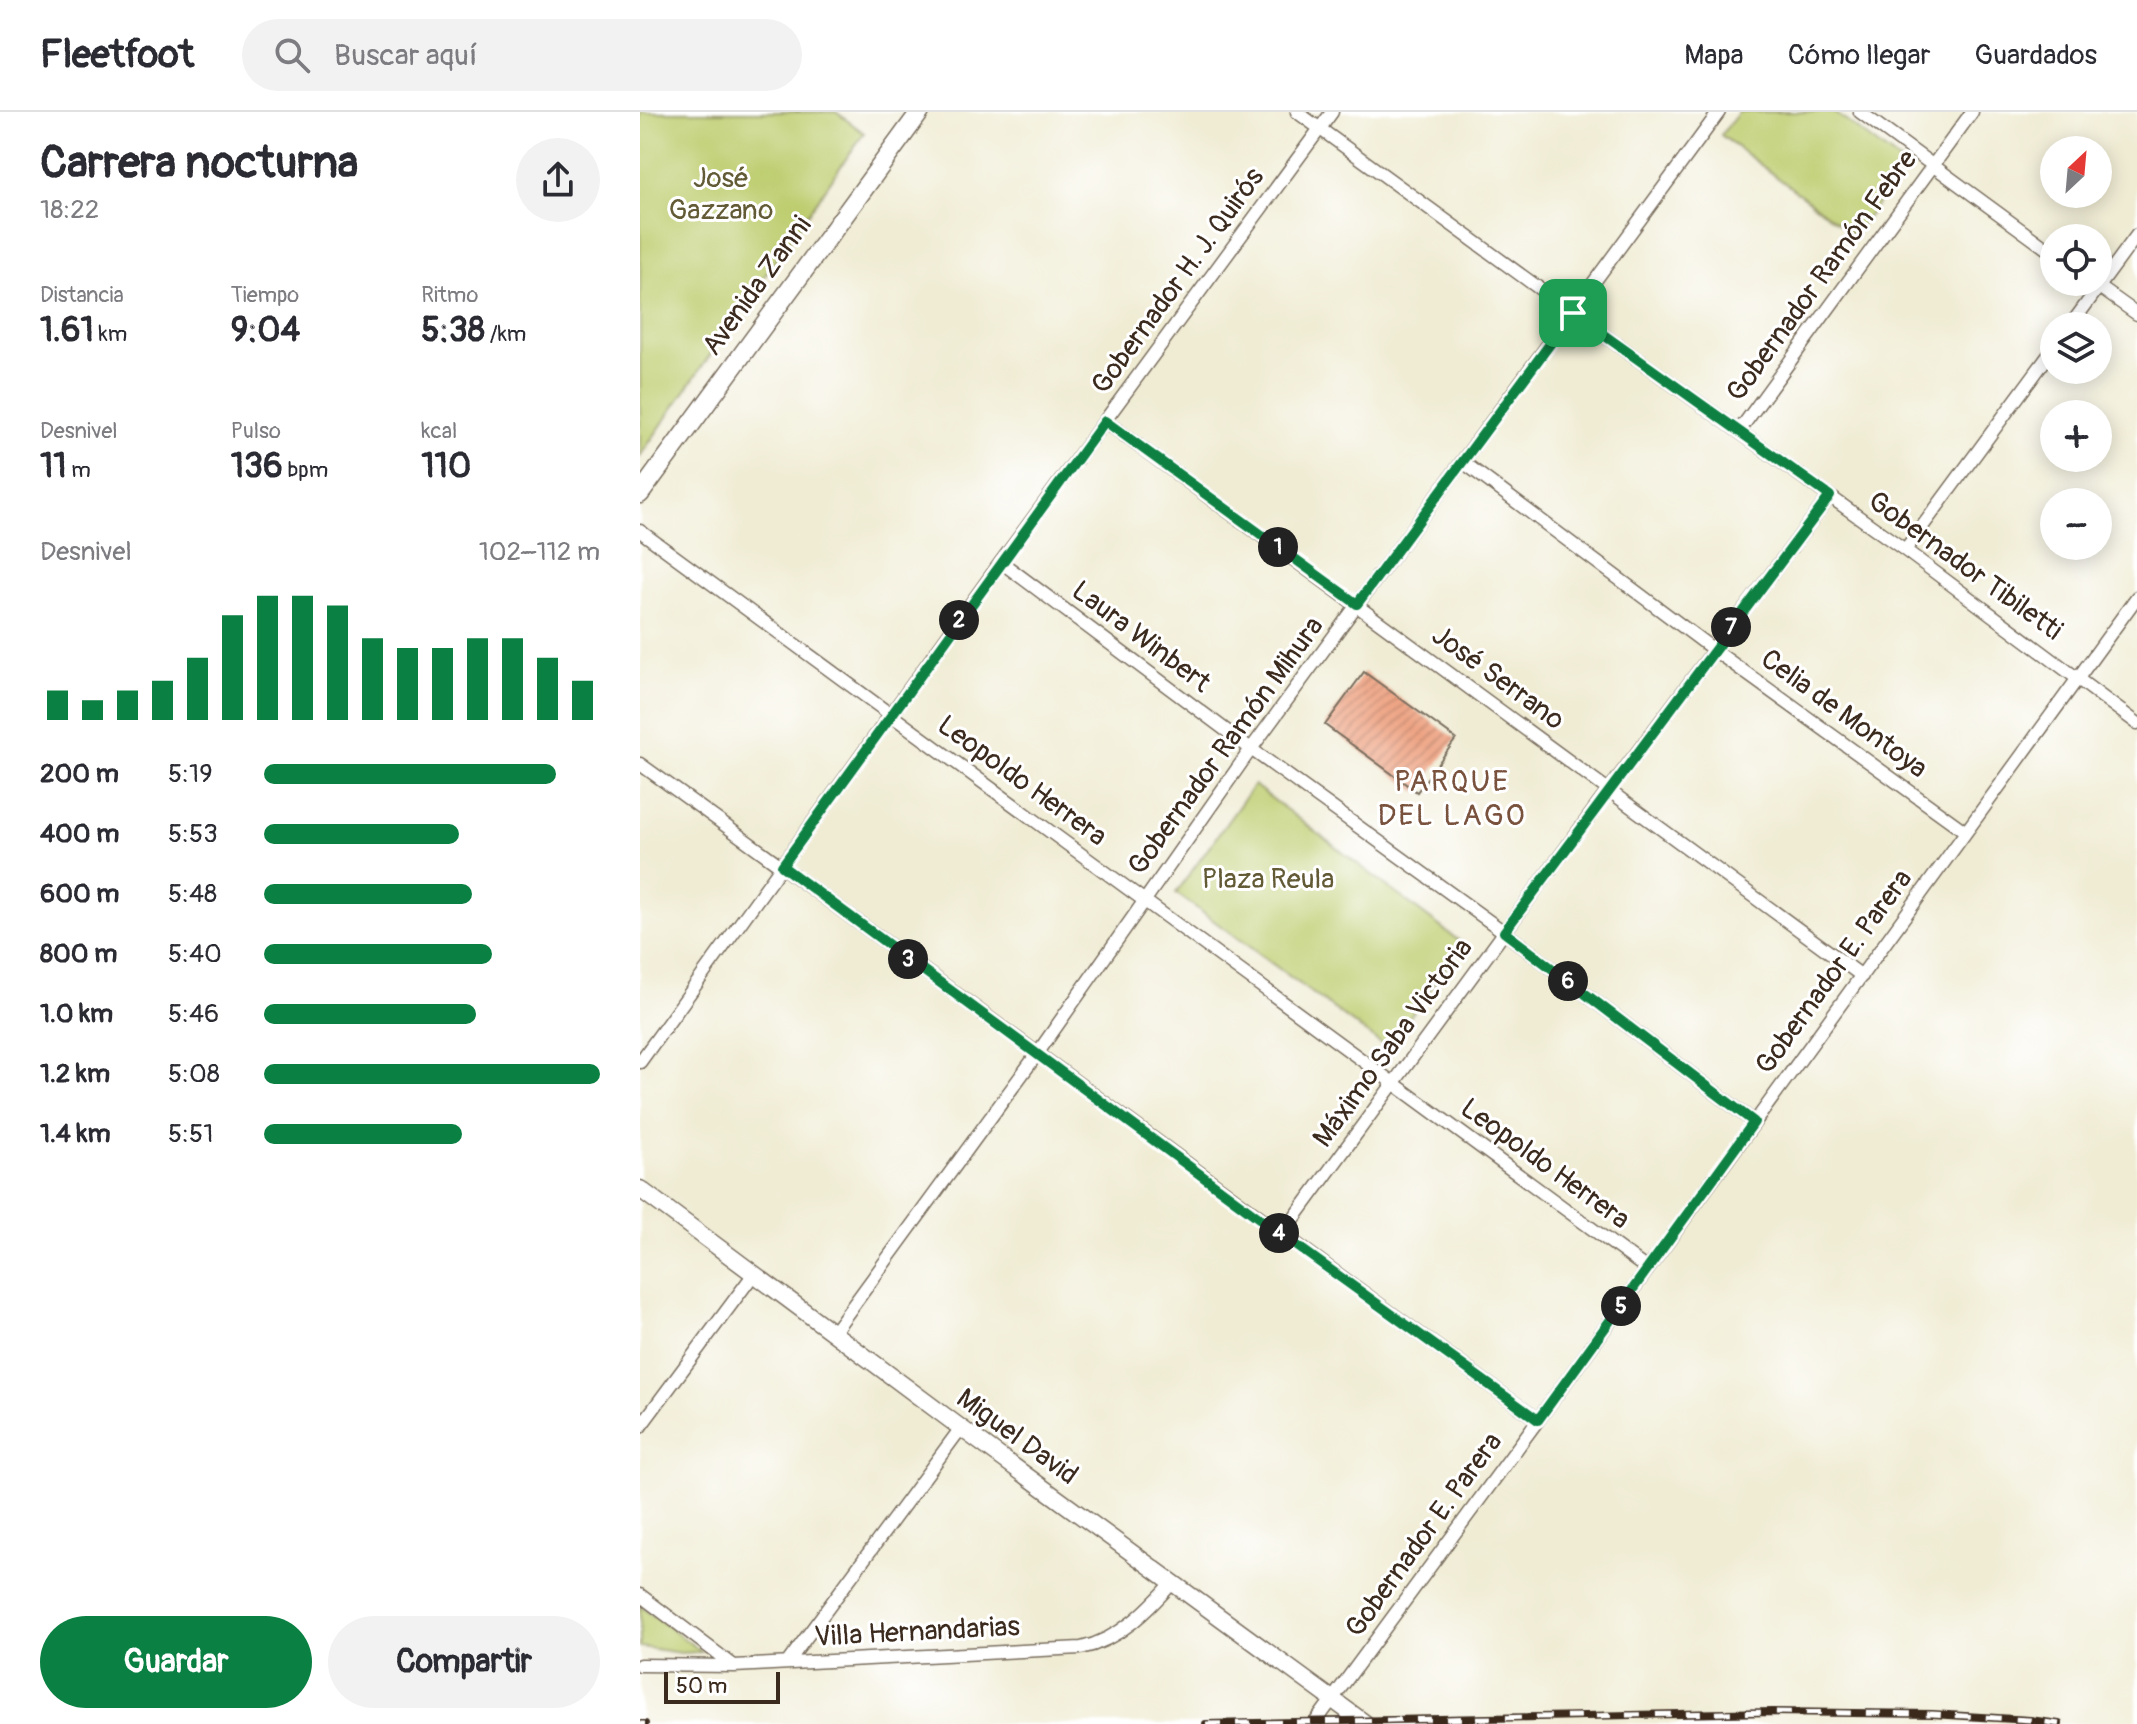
<!DOCTYPE html>
<html lang="es">
<meta charset="utf-8">
<style>
:root{--surface:#fff;--page:#f2f2f3;--text:#2b2b33;--muted:#7c7c81;--line:#e1e1e2;--accent:#0b8043}
body{margin:0;font-family:Pangolin,sans-serif;background:var(--page);color:var(--text);height:100vh;display:flex;flex-direction:column;font-size:30px;white-space:nowrap}
*{box-sizing:border-box;margin:0}
p{font-size:26px;color:var(--muted)}
.icon{flex:none;width:44px;height:44px;fill:none;stroke:currentColor;stroke-width:2;stroke-linecap:round;stroke-linejoin:round}
.map{position:relative;flex:1;overflow:hidden}
.side{display:flex;flex-direction:column;background:var(--surface);width:640px}
.side>*{flex:none}
.needle{width:52px;rotate:26deg}
.tools{position:absolute;left:1400px;top:24px;display:grid;gap:16px}
.tools a{display:grid;place-items:center;width:72px;height:72px;border-radius:50%;background:var(--surface);box-shadow:0 4px 20px #0003;font-size:40px}
.scale{position:absolute;left:24px;bottom:20px;width:116px;box-sizing:border-box;padding-left:8px;border:4px solid #3b2a1e;border-top:0;font-size:22px;line-height:28px;white-space:nowrap;color:#3b2a1e;-webkit-text-stroke:6px #fff;paint-order:stroke}
.pin{position:absolute;display:grid;place-items:center;width:68px;height:68px;color:#fff;margin:-34px;border-radius:16px;box-shadow:0 4px 12px #0006}
.km{position:absolute;width:40px;height:40px;margin:-20px;border-radius:50%;background:#222;color:#fff;font-size:22px;line-height:40px;text-align:center}
.round{display:grid;place-items:center;flex:none;width:84px;height:84px;border-radius:42px;background:var(--page)}
.overview{display:flex;align-items:center;justify-content:space-between;height:136px;padding:0 40px}
h1{font-size:44px;font-weight:700;line-height:60px}
.stats{display:grid;grid-template-columns:repeat(3,1fr);gap:12px;height:136px;padding:8px 40px}
.stats div{display:grid;align-content:center}
.stats b{font-size:34px;font-weight:700}
.stats small{font-size:22px;font-weight:400}
.stats p{font-size:22px}
.chart{height:224px;padding:16px 40px}
.chart p{display:flex;justify-content:space-between}
.chart svg{width:100%;height:144px;margin-top:8px;stroke:var(--accent);stroke-width:6}
.button{display:flex;gap:16px;margin-top:auto;padding:16px 40px}
.button a{flex:1;height:92px;border-radius:48px;background:var(--accent);color:#fff;font-size:32px;font-weight:700;line-height:92px;text-align:center}
.button a+a{background:var(--page);color:var(--text)}
ul{padding:0 40px;list-style:none;font-size:26px}
li{display:grid;grid-template-columns:128px 96px 1fr;align-items:center;height:60px}
li i{height:20px;border-radius:10px;background:var(--accent)}
header{display:flex;align-items:center;gap:48px;box-sizing:border-box;height:112px;padding:0 40px;background:var(--surface);border-bottom:2px solid var(--line)}
header strong{font-size:38px}
nav{display:flex;gap:44px;margin-inline-start:auto;font-size:28px}
.search{width:560px;height:72px;background:var(--page);display:flex;align-items:center;gap:20px;box-sizing:border-box;padding:0 28px;border-radius:44px;color:var(--muted);font-size:30px}
main{display:flex;flex:1;min-height:0}
.map>svg:first-child{display:block}
.park{fill:#becd6f;stroke:#7c7c46;stroke-width:2}
.building{fill:url(#building-hatch)}
.lines{fill:none;stroke-linecap:round;stroke-linejoin:round}
.minor-casing{stroke:#7a6e5e;stroke-width:15}
.tertiary-casing{stroke:#7a6e5e;stroke-width:19}
.secondary-casing{stroke:#7a6e5e;stroke-width:21}
.minor{stroke:#fff;stroke-width:12}
.tertiary{stroke:#fff;stroke-width:16}
.secondary{stroke:#fff;stroke-width:18}
.rail-casing{stroke:#3b2a1e;stroke-width:8}
.rail{stroke:#fff;stroke-width:5;stroke-dasharray:15;stroke-linecap:butt}
.route-casing{stroke:#fff;stroke-width:16}
.route{stroke:#0b8043;stroke-width:10}
.labels{text-anchor:middle;dominant-baseline:central;stroke-width:6;stroke-linejoin:round;paint-order:stroke}
.park-label{font-size:28px;fill:#625b36;stroke:#fff}
.street-label{font-size:28px;fill:#3b2a1e;stroke:#fff}
.neighbourhood-label{font-size:30px;letter-spacing:2px;fill:#79523e;stroke:#fff}
</style>
<header>
<strong>Fleetfoot</strong>
<div class="search"><svg class="icon" aria-label="search" viewBox="0 0 24 24"><circle cx="10" cy="10" r="6"/><path d="M15 15l6 6"/></svg>Buscar aquí</div>
<nav><a>Mapa</a><a>Cómo llegar</a><a>Guardados</a></nav>
</header>
<main>
<section class="side">
<div class="overview"><div><h1>Carrera nocturna</h1><p>18:22</p></div><a class="round"><svg class="icon" aria-label="share" viewBox="0 0 24 24"><path d="M12 15V3M7 8l5-5 5 5M5 13v7h14v-7"/></svg></a></div>
<div class="stats">
<div><p>Distancia</p><b>1.61<small> km</small></b></div>
<div><p>Tiempo</p><b>9:04</b></div>
<div><p>Ritmo</p><b>5:38<small> /km</small></b></div>
</div>
<div class="stats">
<div><p>Desnivel</p><b>11<small> m</small></b></div>
<div><p>Pulso</p><b>136<small> bpm</small></b></div>
<div><p>kcal</p><b>110</b></div>
</div>
<div class="chart"><p><span>Desnivel</span>102–112 m</p>
<svg viewBox="0 0 160 44" preserveAspectRatio="none"><path d="M5 44V35M15 44V38M25 44V35M35 44V32M45 44V25M55 44V12M65 44V6M75 44V6M85 44V9M95 44V19M105 44V22M115 44V22M125 44V19M135 44V19M145 44V25M155 44V32"/></svg>
</div>
<ul>
<li><b>200 m</b>5:19<i style="width:87%"></i></li>
<li><b>400 m</b>5:53<i style="width:58%"></i></li>
<li><b>600 m</b>5:48<i style="width:62%"></i></li>
<li><b>800 m</b>5:40<i style="width:68%"></i></li>
<li><b>1.0 km</b>5:46<i style="width:63%"></i></li>
<li><b>1.2 km</b>5:08<i style="width:100%"></i></li>
<li><b>1.4 km</b>5:51<i style="width:59%"></i></li>
</ul>
<div class="button"><a>Guardar</a><a>Compartir</a></div>
</section>
<div class="map">
<svg width="1497" height="1612" viewBox="0 0 1497 1612">
<defs>
<pattern id="building-hatch" width="6" height="6" patternUnits="userSpaceOnUse" patternTransform="scale(2)"><rect width="6" height="6" fill="#ed9c79"/><path d="M-1 1l2-2M0 6l6-6M5 7l2-2" fill="none" stroke="#c17f63"/></pattern>
</defs>
<rect width="100%" height="100%" fill="#fff"/>
<filter id="ink" filterUnits="userSpaceOnUse"><feTurbulence type="fractalNoise" baseFrequency=".0125" numOctaves="2"/><feDisplacementMap in="SourceGraphic" scale="16" xChannelSelector="R" yChannelSelector="G"/><feConvolveMatrix kernelMatrix="1 2 1 2 8 2 1 2 1" color-interpolation-filters="sRGB"/></filter>
<filter id="wash" filterUnits="userSpaceOnUse"><feTurbulence type="fractalNoise" baseFrequency=".006" numOctaves="4" result="noise"/><feDisplacementMap in="SourceGraphic" scale="32" xChannelSelector="R" yChannelSelector="G"/><feGaussianBlur stdDeviation="1.8" result="paint"/><feColorMatrix in="noise" values="0 0 0 0 0 0 0 0 0 0 0 0 0 0 0 0 0 1.4 0 .05"/><feComposite in="paint" operator="in"/></filter>
<g filter="url(#wash)">
<rect width="100%" height="100%" fill="#f0ecd4"/>
<path class="park" d="M0,0h196l28,21 -224,323z
M1099,0h95l72,54 -52,69 -133,-100z
M614,673l209,159 -76,104 -211,-155z
M0,1494l62,46 -21,1 -41,-6z"/>
<g id="blocks">
<path class="building" d="M724,560l92,67 -39,53 -92,-67z"/>
</g>
</g>
<g filter="url(#ink)">
<use href="#blocks" fill-opacity="0" stroke="#7a6e5e" stroke-width="2"/>
<g class="lines">
<g class="minor-casing">
<path id="minor" d="M657,0l276,201 332,237 232,173
M1220,0l194,142
M1455,172l42,30
M1430,214l67,-91
M465,309l757,555
M1099,319l233,-319
M823,350l251,188 252,182
M0,419l1007,738
M1265,438l149,-202
M361,450l250,187 253,183 250,190
M0,652c301,216 598,439 898,656
M0,950l361,-500 331,-450
M642,1123l315,-429 233,-310
M193,1221l204,-279 214,-305 468,-637
M0,1315l113,-152
M0,1483l94,71
M148,1550l173,-234
M0,1553l94,1 347,-18c38,-8 67,-38 92,-66
M674,1612l224,-304 599,-823"/>
</g>
<g class="tertiary-casing">
<path id="tertiary" d="M0,1077l321,239 405,296"/>
</g>
<g class="secondary-casing">
<path id="secondary" d="M0,382l280,-382"/>
</g>
<use href="#minor" class="minor"/>
<use href="#tertiary" class="tertiary"/>
<use href="#secondary" class="secondary"/>
<g class="rail-casing">
<path id="rail" d="M0,1612h5
M566,1612l566,-12 160,2 98,6 29,4"/>
</g>
<use href="#rail" class="rail"/>
</g>
</g>
<g class="lines" filter="url(#ink)">
<g class="route-casing">
<path id="route" d="M933,201l257,183 -326,436 250,190 -216,298 -256,-185 -500,-369 323,-445 252,183z"/>
</g>
<use href="#route" class="route"/>
</g>
<g class="labels">
<g class="park-label">
<text x="81" y="66">José<tspan x="81" dy="32">Gazzano</tspan></text>
<text x="628" y="767">Plaza Reula</text>
</g>
<g class="street-label">
<text transform="translate(1182 164) rotate(-54)">Gobernador Ramón Febre</text>
<text transform="translate(538 169) rotate(-54)">Gobernador H. J. Quirós</text>
<text transform="translate(117 174) rotate(-54)">Avenida Zanni</text>
<text transform="translate(1325 454) rotate(36)">Gobernador Tibiletti</text>
<text transform="translate(501 525) rotate(37)">Laura Winbert</text>
<text transform="translate(858 566) rotate(36)">José Serrano</text>
<text transform="translate(1204 602) rotate(36)">Celia de Montoya</text>
<text transform="translate(586 634) rotate(-54)">Gobernador Ramón Mihura</text>
<text transform="translate(382 669) rotate(36)">Leopoldo Herrera</text>
<text transform="translate(1194 860) rotate(-54)">Gobernador E. Parera</text>
<text transform="translate(753 931) rotate(-54)">Máximo Saba Victoria</text>
<text transform="translate(905 1052) rotate(36)">Leopoldo Herrera</text>
<text transform="translate(377 1325) rotate(36)">Miguel David</text>
<text transform="translate(784 1423) rotate(-54)">Gobernador E. Parera</text>
<text transform="translate(277 1520) rotate(-3)">Villa Hernandarias</text>
</g>
<g class="neighbourhood-label">
<text x="812" y="669">PARQUE<tspan x="812" dy="34">DEL LAGO</tspan></text>
</g>
</g>
</svg>
<div class="tools">
<a><svg class="needle" viewBox="-14 -14 28 28"><path d="M0-13l5 13h-10z" fill="#e53935"/><path d="M0 13l5-13h-10z" fill="#7c7c81"/></svg></a>
<a><svg class="icon" aria-label="locate" viewBox="0 0 24 24"><circle cx="12" cy="12" r="6"/><path d="M12 2v4M12 18v4M2 12h4M18 12h4"/></svg></a>
<a><svg class="icon" aria-label="layers" viewBox="0 0 24 24"><path d="M12 4l9 5-9 5-9-5zM3 14l9 5 9-5"/></svg></a>
<a>+</a>
<a>−</a>
</div>
<div class="scale">50 m</div>
<div class="pin" style="left:933px;top:201px;background:#1e9e55"><svg class="icon" aria-label="arrive" viewBox="0 0 24 24"><path d="M6 21V4h12l-3 4 3 4H6"/></svg></div>
<b class="km" style="left:638px;top:435px">1</b>
<b class="km" style="left:319px;top:508px">2</b>
<b class="km" style="left:268px;top:847px">3</b>
<b class="km" style="left:639px;top:1121px">4</b>
<b class="km" style="left:981px;top:1194px">5</b>
<b class="km" style="left:928px;top:869px">6</b>
<b class="km" style="left:1091px;top:515px">7</b>
</div>
</main>
